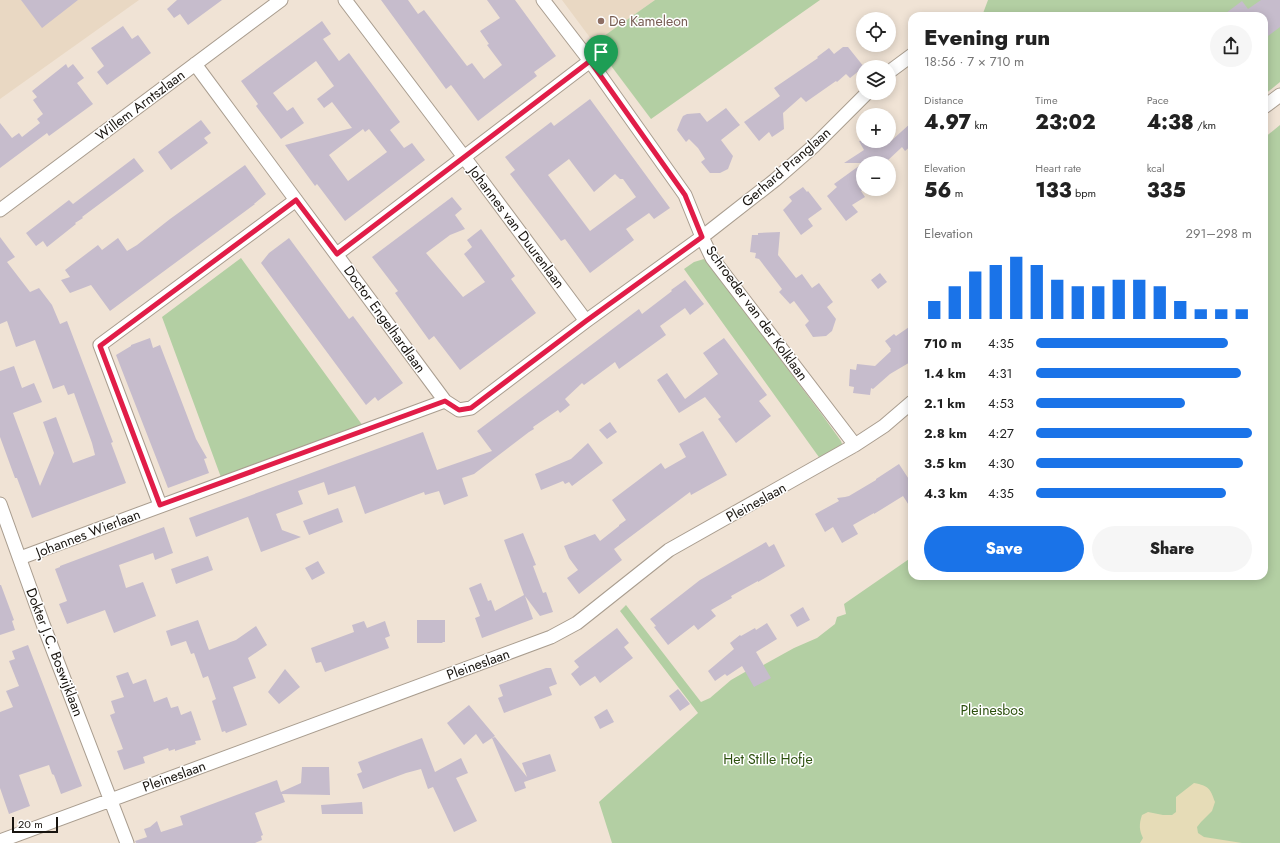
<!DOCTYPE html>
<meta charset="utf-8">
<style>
:root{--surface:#fff;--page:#f6f6f6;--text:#222;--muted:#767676;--accent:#1a73e8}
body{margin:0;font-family:Jost,sans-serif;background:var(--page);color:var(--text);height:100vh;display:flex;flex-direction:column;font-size:15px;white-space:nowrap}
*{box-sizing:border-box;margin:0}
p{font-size:13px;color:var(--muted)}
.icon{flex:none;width:22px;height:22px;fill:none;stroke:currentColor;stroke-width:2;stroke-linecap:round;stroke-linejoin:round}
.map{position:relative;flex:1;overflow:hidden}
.drawer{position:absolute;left:908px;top:12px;width:360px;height:568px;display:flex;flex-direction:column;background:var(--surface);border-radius:12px;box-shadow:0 2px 10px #0003}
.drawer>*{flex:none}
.tools{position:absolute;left:856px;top:12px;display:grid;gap:8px}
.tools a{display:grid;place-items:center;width:40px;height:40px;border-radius:50%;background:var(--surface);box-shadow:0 2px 10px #0003;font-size:20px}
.scale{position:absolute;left:12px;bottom:10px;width:46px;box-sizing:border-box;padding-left:4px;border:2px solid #18140f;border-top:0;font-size:11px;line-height:14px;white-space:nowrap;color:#18140f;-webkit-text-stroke:3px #fff;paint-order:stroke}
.pin{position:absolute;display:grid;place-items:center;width:34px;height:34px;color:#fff;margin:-41px -17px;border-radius:50% 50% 50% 0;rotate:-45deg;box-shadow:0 0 4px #0007}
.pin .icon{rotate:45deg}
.round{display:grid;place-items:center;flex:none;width:42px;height:42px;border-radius:21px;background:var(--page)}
.summary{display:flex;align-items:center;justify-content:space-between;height:68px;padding:0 16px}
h1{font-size:22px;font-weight:800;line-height:30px}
.metrics{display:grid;grid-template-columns:repeat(3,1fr);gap:6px;height:68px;padding:4px 16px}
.metrics div{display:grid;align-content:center}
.metrics b{font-size:20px;font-weight:800}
.metrics small{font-size:11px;font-weight:400}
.metrics p{font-size:11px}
.chart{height:112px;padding:8px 16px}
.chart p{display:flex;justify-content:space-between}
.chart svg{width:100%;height:72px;margin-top:4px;stroke:var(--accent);stroke-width:6}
.button{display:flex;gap:8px;margin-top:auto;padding:8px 16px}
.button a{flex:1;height:46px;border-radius:24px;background:var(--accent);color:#fff;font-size:16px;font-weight:800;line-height:46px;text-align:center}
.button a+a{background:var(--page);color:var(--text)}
ul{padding:0 16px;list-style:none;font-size:13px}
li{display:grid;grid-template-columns:64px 48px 1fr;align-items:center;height:30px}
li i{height:10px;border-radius:5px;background:var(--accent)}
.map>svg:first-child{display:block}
.built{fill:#e9d8c3}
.green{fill:#b3cfa3}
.sand{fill:#e6dcb7}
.building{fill:#c6bccc;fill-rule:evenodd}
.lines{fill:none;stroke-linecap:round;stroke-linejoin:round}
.minor-casing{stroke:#a99d8f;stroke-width:15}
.minor{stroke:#fff;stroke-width:13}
.route-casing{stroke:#fff;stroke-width:8}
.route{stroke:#e11d48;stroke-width:5}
.education-dot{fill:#8d6e63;stroke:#fff;stroke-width:1.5}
.labels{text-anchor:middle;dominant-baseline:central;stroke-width:3;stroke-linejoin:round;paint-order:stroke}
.education-label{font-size:14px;fill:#785e54;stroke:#fff;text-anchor:start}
.street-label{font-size:14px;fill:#18140f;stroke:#fff}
.park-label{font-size:14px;fill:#2b4f0d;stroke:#fff}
</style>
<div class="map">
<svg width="1280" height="843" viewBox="0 0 1280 843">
<rect width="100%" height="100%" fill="#f0e3d5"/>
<path class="built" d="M0,0h139l-139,99z
M562,0h93l-61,43z"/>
<path class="green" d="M655,0h165l-169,119 -57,-76z
M988,0h292v82l-16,13v-79h-282z
M1280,125v718h-668l-13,-41 99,-89 -78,-102 6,-6 75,97 9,-4 21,-18 14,-8 11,-3 38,-21 23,-10 18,-14 2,-7 9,-3 -2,-10 68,-47v19h352v-438z
M241,258l122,168 -141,54 -60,-163z
M704,259l8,9 108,144 21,29 2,6 -22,13 -137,-191 10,-7z"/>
<path class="sand" d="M1194,783c15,3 16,5 21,19l-3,9 -11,11 -4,5 1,6 6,4 38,6h-102l3,-5c-4,-8 -4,-14 -1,-23l6,-3 15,3h9l4,-3v-15z"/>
<path class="building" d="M21,0h57l-36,28z
M177,0h45l-34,25 -8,-11 -6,4 -7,-9z
M381,0h27l10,14 6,-4 43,56 5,-3 12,16 18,-14 -15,-20 2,-1 -9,-13 20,-13 -13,-18h28l41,56 -22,16 3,4 -59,45 -27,-36 -5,4z
M1261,0h19v27l-16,12v-23h-42l20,-15 6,8z
M322,21l9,13 -8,5 16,22 10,-8 51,69 -10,8 14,18 8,-5 13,17 -80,61 -28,-37 -2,2 -30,-41 67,-17 -20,-26 -8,6 -7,-9 17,-13 -18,-25 -43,32 14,18 6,-4 11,16 -23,16 -25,-33 2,-2 -17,-23zM363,129l2,3 4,-3 18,23 -39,29 -19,-26z
M123,26l9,13 6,-4 13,18 -44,32 -10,-13 7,-6 -13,-18z
M843,47h5l16,20 -14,11 -4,-4 -9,8 -1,-1 -30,21 -5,-5 -18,16 1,16 -12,8 -3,-5 -10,9 -15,-19 36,-26 -6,-8 44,-30 -1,-1 12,-9 5,6z
M66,64l2,4 5,-4 11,14 -7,5 16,21 -44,32 -2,-3 -47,35v-45l12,15 7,-5 3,4 18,-14 -3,-4 6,-5 -10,-14 4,-3 -5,-6z
M590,99l80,109 -16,11 -5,-6 -23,16 8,11 -44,33 -25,-34 -4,2 -51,-67 5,-4 -10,-13 46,-35 3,4zM569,159l25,33 21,-18 5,5h3l13,18 -46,34 -42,-56z
M726,108l14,17 -19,15 12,16 -5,13 -8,4h-10l-9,-11 4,-3 -7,-11 -9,-9 -3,3 -9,-12 4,-10 2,-4 4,-2 13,-1 7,9z
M201,120l10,13 -7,5 4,5 -37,27 -13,-18z
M912,122v23l-7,6 -3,-4 -17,16h-41l20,-13 -5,-9h32z
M134,158l10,13 -62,46 1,1 -8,5 1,1 -29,23 -4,-6 -7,5 -10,-13 43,-33 4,4z
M863,163v27l-2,1 4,6 -13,8 6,7 -12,9 -19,-25 10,-9 -3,-3z
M245,165l21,29 -12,10h1l-145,107 -19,-26 -21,8 -9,-13 9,-3 -5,-7 33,-25 4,5 16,-12 9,13 10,-6 33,-26z
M803,187l4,5 1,-1 14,18 -14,10 5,7 -12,9 -18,-25 9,-9 -3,-4z
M452,197l10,12 -7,6 10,14 -15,6 -24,18 37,44 22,-15 -21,-28 8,-7 -5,-7 14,-11 34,47 -4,3 25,34 -76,57 -26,-34 -5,4 -34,-47 3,-2 -26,-34z
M780,232l-2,23 18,23 6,-4 10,14 7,-5 14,19 -6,5 9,12 -4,12 -6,5 -13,1 -8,-12 4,-4 -15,-20 -4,3 -11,-12 3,-3 -23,-30 -4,-1 1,-5 -6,-1 2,-17h6v-2z
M0,237l15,20 -8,5 23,30 9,-4 13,17 8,19 7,-3 41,108 5,13 -2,1 15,40 -94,35 -15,-40h-2l-15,-41v-66l14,-5 8,22 12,-5 8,19 -29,11 27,73 14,-33 -11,-31 13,-5 17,46 22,-8 -3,-12 -18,-50 -6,2 -4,-10 -11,4 -18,-49 -19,7 -9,-26 -7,3z
M289,238l60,81 4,-3 50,67 -25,18 -3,-4 -9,8 -105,-142 8,-10z
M880,273l7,9 -9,7 -7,-9z
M685,280l19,24 -14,11 -5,-7 -25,18 6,9 -47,34 -4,-7 -31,23 -2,-2 -17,16 5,6 -10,8 -2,-3 -25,17 1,2 -5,3 -55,42 -12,4 6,18 -24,9 -5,-14 -14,4 -1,-3 -59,22 -10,-28 -27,9 -4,-13 -26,9 5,13 -27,10 6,16 19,7 -40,15 -13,-35 -52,20 -7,-19 234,-86 14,38 55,-19 -15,-20 162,-122 3,5 30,-23 -1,-1z
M912,325v36l-22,13 -17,15 -2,-1 -1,7 -17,-2 1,-6 -5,-1 1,-17 6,1 1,-6 18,2 16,-15 -1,-1 1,-1 -6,-8 9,-7 2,2z
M150,338l3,10 7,-3 36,94 11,19 -3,1 5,14 -41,15 -52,-133 15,-9v-1z
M724,338l43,57 -8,6 12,15 -35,27 -18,-24 3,-2 -16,-20 -26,16 -22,-33 10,-7 18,26 33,-25 -15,-21z
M610,422l7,10 -10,7 -8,-9z
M703,431l24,44 -36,20 -1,-3 -76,57 8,11 -43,34 -12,-16 11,-8 -9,-12 -5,-12 31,-12 5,7 19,-15v-1l7,-5 -14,-20 49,-37 4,6 21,-12 -7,-13z
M588,443l15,20 -31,23 -3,-4 -4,2 -2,-3 -22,9 -6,-16 36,-15z
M899,464l13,20v26l-9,-14 -29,18v-1l-21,12 5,9 -16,9 -9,-16 -8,5 -10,-18 24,-13 -2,-3 8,-1 4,-1 27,-16v-1z
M338,508l5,14 -34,13 -6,-14z
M164,527l9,26 -18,7 -2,-7 -34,12 7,23 17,-6 13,34 -42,17 -9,-23 -38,14 -8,-20 8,-3 -12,-32 5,-2v-1z
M523,533l13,32 -3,1 10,27 3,-1 7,20 -13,4 -15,-20 8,23 -51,19 -7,-20 5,-2 -11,-28 12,-5 7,18 3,-1 4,11 29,-16 -20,-55z
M766,542l3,5 5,-3 11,22 -27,16v-1l-27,15 1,2 -21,12 5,6 -18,14 -4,-5 -26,20 -14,-18 2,-1 -6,-7 50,-39z
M208,556l5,14 -37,14 -5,-15z
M318,561l7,12 -13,7 -7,-12z
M0,585h1l13,35 -2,1 3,9 -15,5z
M803,607l7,13 -13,7 -7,-12z
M198,620l11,30 27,-10 20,-14 11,19 -19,13 8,20 -23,9 14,38 -21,8 -1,-2 -3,1 -10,-31 4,-2 -8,-23 -5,2 -9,-25 -3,1 -5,-13 -15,5 -5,-15z
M417,620h28v22h-3l1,1h-26z
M364,621l3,7 18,-7 5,15 -5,2 4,10 -64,24 -4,-10 -5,1 -5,-15 43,-16 -2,-7z
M767,623l10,16 -21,13 15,26 -17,9 -12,-21 -15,10 -2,-2 -10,7 -7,-10 26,-22 -4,-6 10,-8 1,1 14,-8 1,2z
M617,628l12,15 -5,4 9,11 -33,25 -5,-7 -15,10 -9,-12 8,-7 -5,-6z
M28,645l54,141 -21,8 -7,-19 -2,-1 -3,-9 -30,10 11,31 -21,8 -9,-26v-76l13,-5 -7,-16 13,-5 -10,-25 6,-2 -3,-8z
M546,668h5l6,16 -8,3 3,8 -48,18 -6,-15 5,-2 -4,-11z
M285,669l15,18 -21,17 -11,-12z
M128,672l5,12 13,-5 8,23 13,-5 4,11 7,-2 3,9 10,-4 10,29 -6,1 1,3 -21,7v-2l-6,2 -1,-3 -25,9 2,6 -21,7 -7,-19 6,-2 -13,-34 5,-2 -4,-12 13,-4 -8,-21z
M678,689l12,15 -10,7 -11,-15z
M469,705l26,31 -12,8 -7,-10 -12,11 -17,-22z
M607,709l7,13 -14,7 -6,-12z
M495,737l32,40 -5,-14 28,-9 6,17 -32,11 2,6 -11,4 -23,-54z
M422,738l13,34 26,-14 7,15 -12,5 21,43 -23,11 -21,-45 -5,2 -7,-20 -15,4 -43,16 -6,-15 5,-2 -4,-10z
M302,767h27l1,28 -48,-1 3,8 -30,11 8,22 -2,1 1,4 -7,3h-119l-1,-2 12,-4 -3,-8 6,-2 7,-6 4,11 22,-7 -3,-9 97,-36 4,12 20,-9z
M362,802l1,12h-41l-1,-9z"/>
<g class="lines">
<g class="minor-casing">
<path id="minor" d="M345,0l119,157 122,164
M543,0l47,61 95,134 17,42 10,21 143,187
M195,64l250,337
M889,72l23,-17
M1264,107l16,-12
M0,210l281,-210
M337,254l253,-193
M0,504l43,120 84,219
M160,505l-60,-160 196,-145
M20,558l425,-157 14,9 12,-2 115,-87 116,-84 73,-57 40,-35 52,-52
M0,841l551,-204 26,-14 92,-73 186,-105 29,-19 28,-24"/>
</g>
<use href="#minor" class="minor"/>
</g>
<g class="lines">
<g class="route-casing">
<path id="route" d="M590,61l95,134 17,42 -116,84 -115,87 -12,2 -14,-9 -285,104 -60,-159 196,-146 41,54z"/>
</g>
<use href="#route" class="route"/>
</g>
<circle class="education-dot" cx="601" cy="21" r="4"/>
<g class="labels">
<g class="education-label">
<text x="609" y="21">De Kameleon</text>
</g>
<g class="street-label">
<text transform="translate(140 105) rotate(-37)">Willem Arntszlaan</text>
<text transform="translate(786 167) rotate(-41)">Gerhard Pranglaan</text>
<text transform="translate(517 227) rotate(53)">Johannes van Duurenlaan</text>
<text transform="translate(757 313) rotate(54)">Schroeder van der Kolklaan</text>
<text transform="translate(385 319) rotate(54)">Doctor Engelhardlaan</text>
<text transform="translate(756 502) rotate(-29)">Pleineslaan</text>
<text transform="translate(88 533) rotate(-21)">Johannes Wierlaan</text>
<text transform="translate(55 652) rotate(69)">Dokter J.C. Boswijklaan</text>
<text transform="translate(478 664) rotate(-20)">Pleineslaan</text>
<text transform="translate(174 776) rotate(-20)">Pleineslaan</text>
</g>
<g class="park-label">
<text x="992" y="710">Pleinesbos</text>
<text x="768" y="759">Het Stille Hofje</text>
</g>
</g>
</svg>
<div class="tools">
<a><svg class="icon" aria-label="locate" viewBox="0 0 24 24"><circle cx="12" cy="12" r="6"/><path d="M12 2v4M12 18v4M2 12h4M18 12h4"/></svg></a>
<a><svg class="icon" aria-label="layers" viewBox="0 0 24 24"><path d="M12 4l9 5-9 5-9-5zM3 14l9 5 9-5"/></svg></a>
<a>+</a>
<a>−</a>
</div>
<div class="scale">20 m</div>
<div class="pin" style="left:601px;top:76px;background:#1e9e55"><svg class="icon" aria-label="arrive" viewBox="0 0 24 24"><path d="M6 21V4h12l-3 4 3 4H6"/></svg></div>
<section class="drawer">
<div class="summary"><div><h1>Evening run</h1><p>18:56 · 7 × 710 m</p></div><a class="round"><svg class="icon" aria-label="share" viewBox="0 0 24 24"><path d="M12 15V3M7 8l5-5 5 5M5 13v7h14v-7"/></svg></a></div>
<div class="metrics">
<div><p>Distance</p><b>4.97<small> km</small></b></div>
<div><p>Time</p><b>23:02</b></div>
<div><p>Pace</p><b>4:38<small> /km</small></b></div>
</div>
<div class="metrics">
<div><p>Elevation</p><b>56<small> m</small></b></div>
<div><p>Heart rate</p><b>133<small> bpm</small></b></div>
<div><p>kcal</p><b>335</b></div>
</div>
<div class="chart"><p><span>Elevation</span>291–298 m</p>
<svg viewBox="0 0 160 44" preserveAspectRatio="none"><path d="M5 44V33M15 44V24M25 44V15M35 44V11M45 44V6M55 44V11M65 44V20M75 44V24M85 44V24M95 44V20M105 44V20M115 44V24M125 44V33M135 44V38M145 44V38M155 44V38"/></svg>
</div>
<ul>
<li><b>710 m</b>4:35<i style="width:89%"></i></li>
<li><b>1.4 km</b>4:31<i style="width:95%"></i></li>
<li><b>2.1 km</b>4:53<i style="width:69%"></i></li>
<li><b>2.8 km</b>4:27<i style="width:100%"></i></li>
<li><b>3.5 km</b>4:30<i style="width:96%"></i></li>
<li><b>4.3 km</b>4:35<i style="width:88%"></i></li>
</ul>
<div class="button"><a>Save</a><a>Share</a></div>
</section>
</div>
